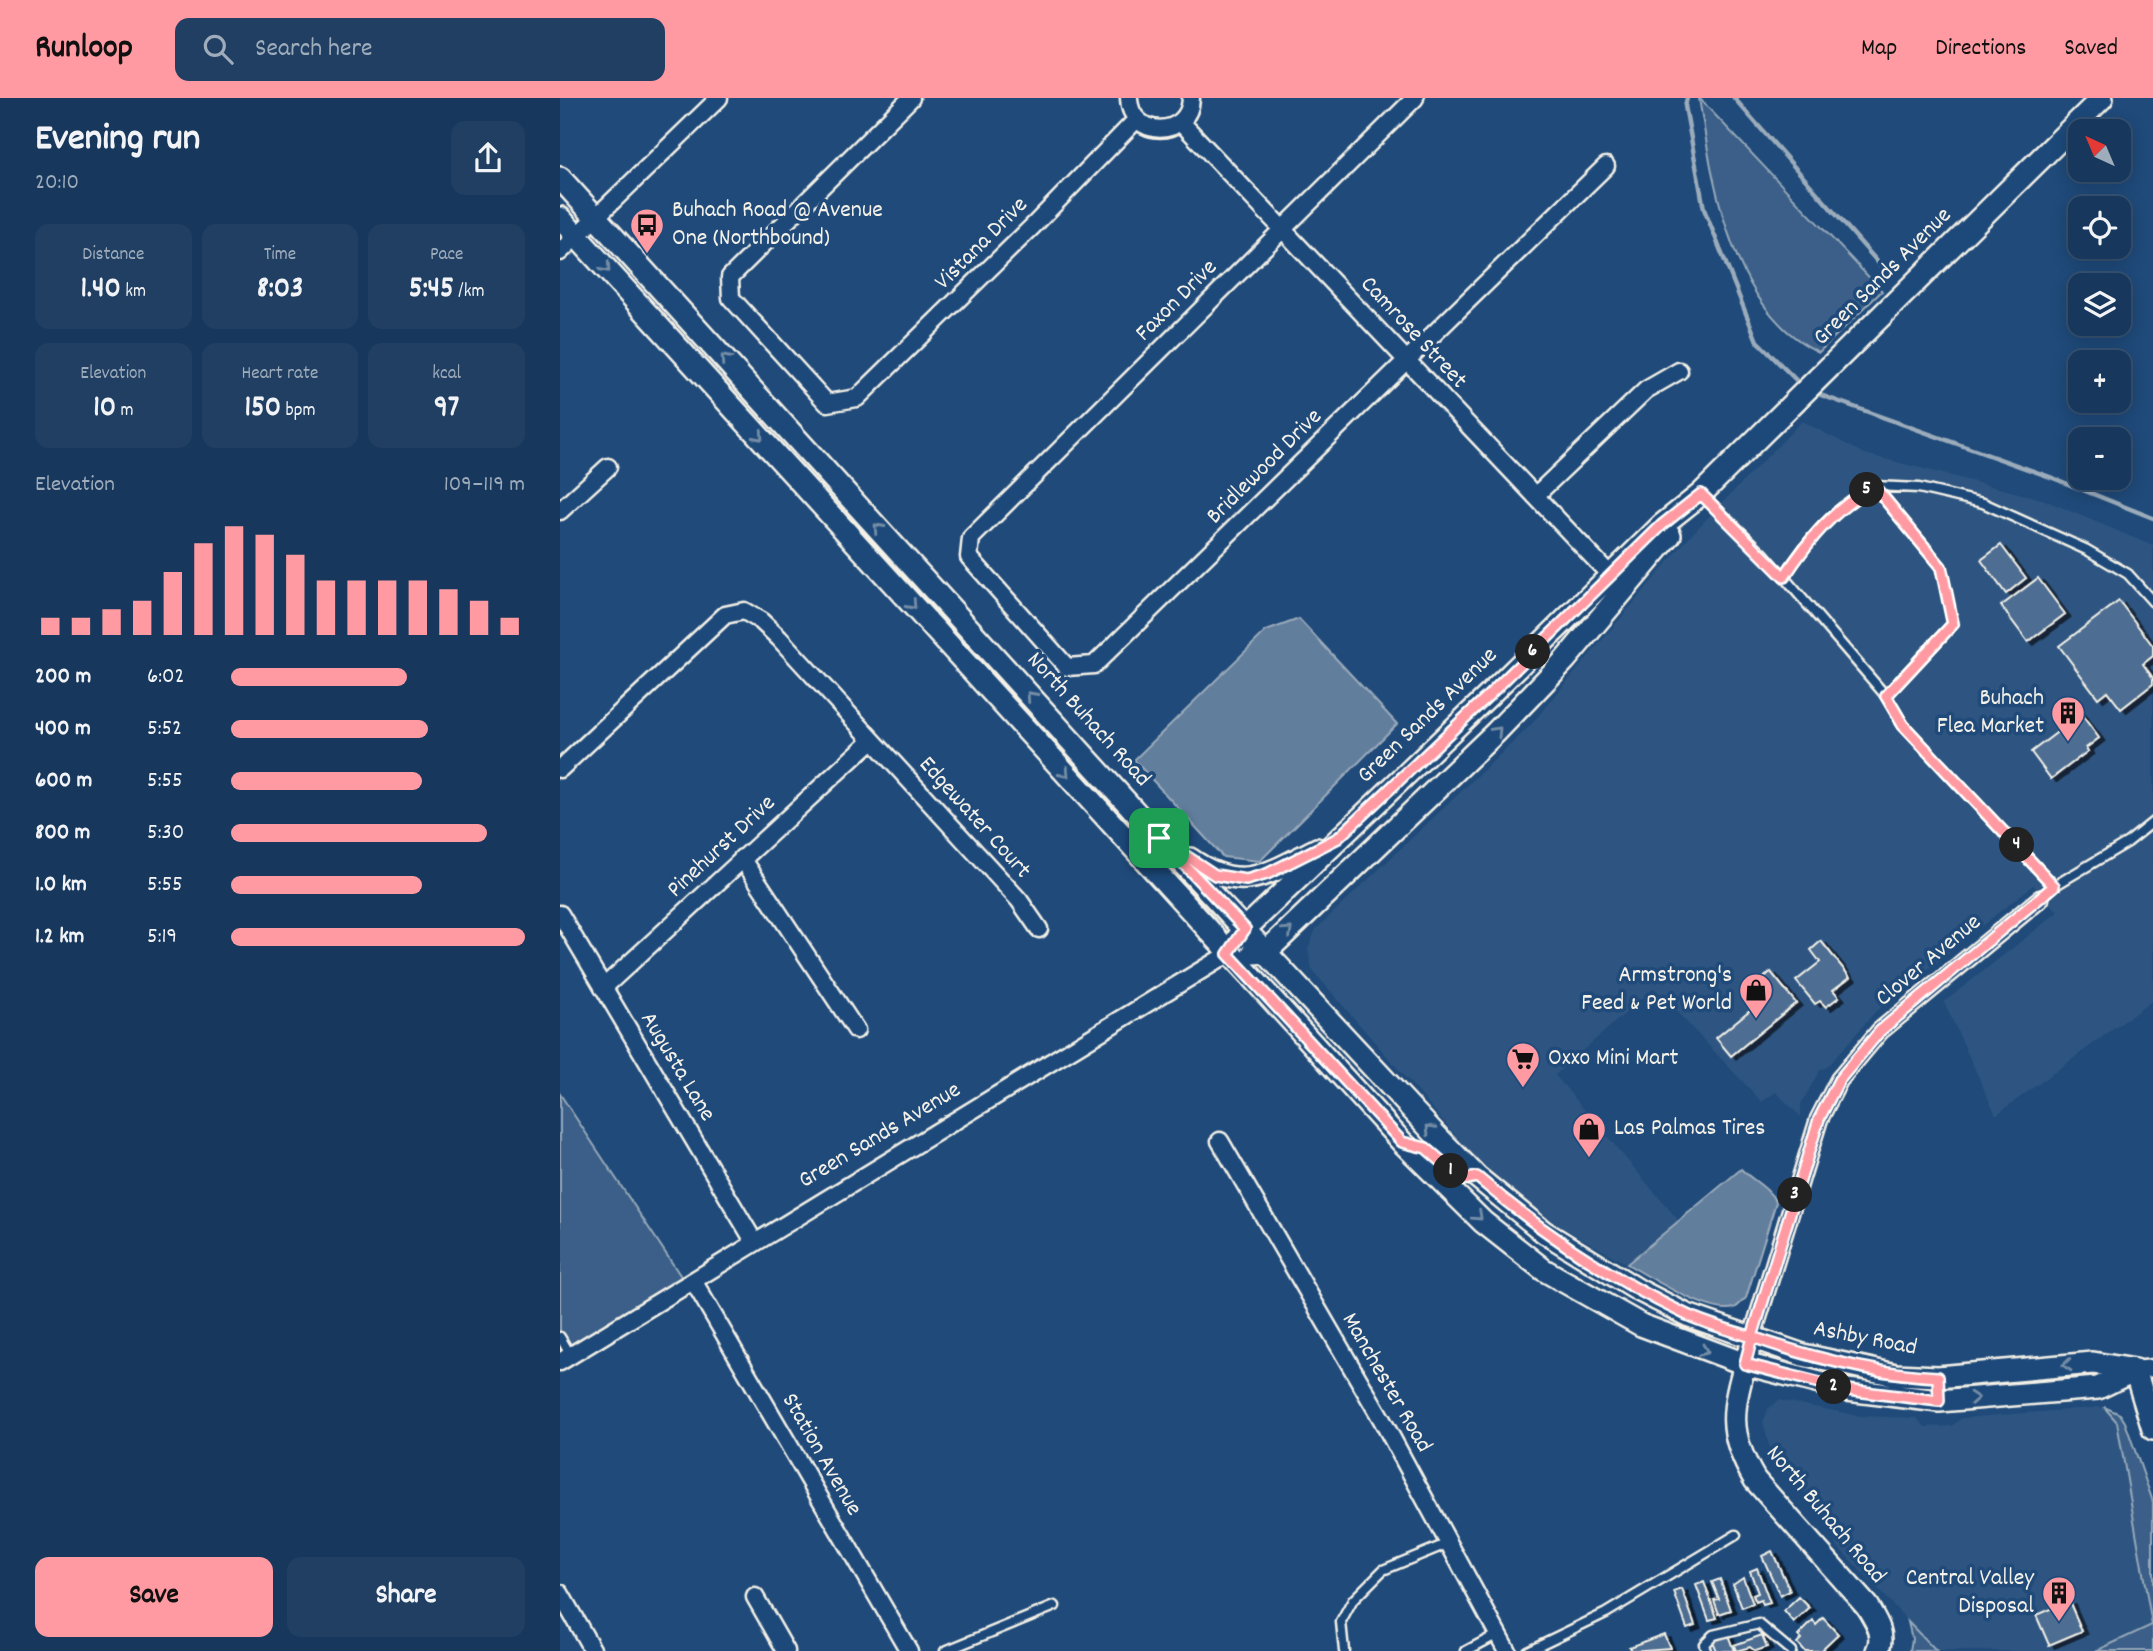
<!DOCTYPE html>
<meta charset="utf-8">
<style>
:root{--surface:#17385c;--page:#203f62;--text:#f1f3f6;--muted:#9eacbb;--line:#365272;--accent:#ff9aa2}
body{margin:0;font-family:Dekko,sans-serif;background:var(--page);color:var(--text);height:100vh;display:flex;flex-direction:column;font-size:26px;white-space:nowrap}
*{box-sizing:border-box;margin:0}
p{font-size:23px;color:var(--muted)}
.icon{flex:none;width:38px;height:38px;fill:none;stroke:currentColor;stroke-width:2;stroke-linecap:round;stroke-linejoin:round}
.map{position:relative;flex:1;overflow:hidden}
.side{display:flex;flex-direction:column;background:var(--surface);width:560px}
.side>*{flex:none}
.needle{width:46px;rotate:316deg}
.fabs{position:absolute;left:1508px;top:21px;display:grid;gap:14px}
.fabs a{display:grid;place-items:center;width:63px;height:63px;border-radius:14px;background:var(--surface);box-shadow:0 4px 18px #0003,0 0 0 2px var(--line);font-size:35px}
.pin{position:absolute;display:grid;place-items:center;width:60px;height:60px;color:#fff;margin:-30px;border-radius:14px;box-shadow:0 4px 10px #0006}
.km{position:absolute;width:35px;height:35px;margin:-18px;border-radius:50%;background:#222;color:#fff;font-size:19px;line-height:35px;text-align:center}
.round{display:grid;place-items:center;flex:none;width:74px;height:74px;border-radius:14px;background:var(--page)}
.headline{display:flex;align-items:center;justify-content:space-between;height:119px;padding:0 35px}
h1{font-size:38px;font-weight:700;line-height:52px}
.metrics{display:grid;grid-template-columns:repeat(3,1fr);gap:10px;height:119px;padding:7px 35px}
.metrics div{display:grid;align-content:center;border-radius:14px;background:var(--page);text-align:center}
.metrics b{font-size:30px;font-weight:700}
.metrics small{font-size:19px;font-weight:400}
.metrics p{font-size:19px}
.chart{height:196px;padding:14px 35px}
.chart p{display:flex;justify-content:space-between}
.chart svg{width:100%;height:126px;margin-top:7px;stroke:var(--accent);stroke-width:6}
.button{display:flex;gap:14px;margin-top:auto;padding:14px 35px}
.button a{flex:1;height:80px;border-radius:14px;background:var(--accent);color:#111;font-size:28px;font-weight:700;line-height:80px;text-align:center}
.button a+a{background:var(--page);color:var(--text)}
ul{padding:0 35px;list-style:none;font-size:23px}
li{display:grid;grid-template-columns:112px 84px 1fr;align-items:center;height:52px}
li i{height:18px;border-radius:9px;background:var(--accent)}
header{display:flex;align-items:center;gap:42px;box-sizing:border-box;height:98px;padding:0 35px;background:var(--accent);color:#111}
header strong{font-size:33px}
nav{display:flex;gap:38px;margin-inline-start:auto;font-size:24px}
.search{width:490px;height:63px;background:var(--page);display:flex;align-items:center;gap:18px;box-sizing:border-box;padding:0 24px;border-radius:14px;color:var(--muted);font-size:26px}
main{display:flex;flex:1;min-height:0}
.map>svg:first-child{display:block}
.built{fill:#2d5581}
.green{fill:#3a5f88;stroke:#97a8b8;stroke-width:2}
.water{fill:#627e9d;stroke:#9cacbb;stroke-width:2}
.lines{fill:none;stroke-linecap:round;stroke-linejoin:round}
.stream{stroke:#9cacbb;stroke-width:4.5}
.building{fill:#4d6e92;stroke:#f4f1e8;stroke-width:2;filter:url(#shadow)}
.lane-casing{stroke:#f4f1e8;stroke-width:13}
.street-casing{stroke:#f4f1e8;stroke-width:21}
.secondary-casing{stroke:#f4f1e8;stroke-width:26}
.lane{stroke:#1f4a7a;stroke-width:8}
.street{stroke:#1f4a7a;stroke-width:16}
.secondary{stroke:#1f4a7a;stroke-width:21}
.oneway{stroke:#748da6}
.route-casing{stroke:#fff;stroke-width:14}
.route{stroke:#ff9aa2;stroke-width:9}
.labels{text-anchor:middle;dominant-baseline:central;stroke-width:7;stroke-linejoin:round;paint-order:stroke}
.poi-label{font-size:24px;fill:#f4f1e8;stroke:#1f4a7a;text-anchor:start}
.street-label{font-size:24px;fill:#f4f1e8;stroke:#1f4a7a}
</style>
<header>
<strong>Runloop</strong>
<div class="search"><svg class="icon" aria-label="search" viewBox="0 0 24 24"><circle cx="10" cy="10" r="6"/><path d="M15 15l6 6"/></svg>Search here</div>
<nav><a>Map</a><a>Directions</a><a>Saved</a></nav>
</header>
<main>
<section class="side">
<div class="headline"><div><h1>Evening run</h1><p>20:10</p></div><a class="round"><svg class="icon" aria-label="share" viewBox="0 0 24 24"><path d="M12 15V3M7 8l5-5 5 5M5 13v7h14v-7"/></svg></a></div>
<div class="metrics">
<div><p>Distance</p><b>1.40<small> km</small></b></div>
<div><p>Time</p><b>8:03</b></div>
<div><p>Pace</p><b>5:45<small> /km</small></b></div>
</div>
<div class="metrics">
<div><p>Elevation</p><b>10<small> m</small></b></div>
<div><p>Heart rate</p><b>150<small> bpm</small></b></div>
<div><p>kcal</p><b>97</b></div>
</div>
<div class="chart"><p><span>Elevation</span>109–119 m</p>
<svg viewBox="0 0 160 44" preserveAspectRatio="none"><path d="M5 44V38M15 44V38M25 44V35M35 44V32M45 44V22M55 44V12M65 44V6M75 44V9M85 44V16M95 44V25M105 44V25M115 44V25M125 44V25M135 44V28M145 44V32M155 44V38"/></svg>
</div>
<ul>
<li><b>200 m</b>6:02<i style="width:60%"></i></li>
<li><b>400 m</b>5:52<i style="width:67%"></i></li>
<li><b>600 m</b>5:55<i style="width:65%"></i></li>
<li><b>800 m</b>5:30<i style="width:87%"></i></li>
<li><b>1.0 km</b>5:55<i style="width:65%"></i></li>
<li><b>1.2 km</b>5:19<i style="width:100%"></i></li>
</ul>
<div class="button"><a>Save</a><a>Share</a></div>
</section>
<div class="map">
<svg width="1593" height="1553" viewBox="0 0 1593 1553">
<defs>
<filter id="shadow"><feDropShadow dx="5.5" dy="3" stdDeviation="0" flood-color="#0009"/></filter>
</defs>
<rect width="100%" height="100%" fill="#1f4a7a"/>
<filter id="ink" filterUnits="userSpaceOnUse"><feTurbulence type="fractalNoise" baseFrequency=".0143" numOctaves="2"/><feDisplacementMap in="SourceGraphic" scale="14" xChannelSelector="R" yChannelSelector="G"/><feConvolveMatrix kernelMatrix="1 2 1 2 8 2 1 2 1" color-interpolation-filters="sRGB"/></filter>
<g filter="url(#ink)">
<path class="built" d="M1242,323l63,33 177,45 111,47v454l-157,115 -52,-113 114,-90 -25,-27 -157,126 -49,56 -7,3 -19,34v13l-25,-25 -14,10 -108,-114 -99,87 124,146 -52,43 -69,-39 -40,-29 -46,-42 -160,-184 -4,-21 8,-20 213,-202 160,-190z
M1219,1302l81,16 57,2 8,9 27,-1 10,-8 142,-11 13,15 35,203 -56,26h-160l-98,-104 -29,-49 -38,-45 -8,-31 5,-13z"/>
<path class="green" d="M1139,0l183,193 -63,61c-88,-41 -106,-169 -120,-254z
M0,996l122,184 -122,73z
M1544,1309l16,7 5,8 28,80v149h-57l56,-26 -35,-203z
M1348,1524l28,29h-26l2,-12z"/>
<path class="water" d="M739,521l98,105 -137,137 -37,-4 -89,-97 132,-129z
M1181,1071c12,12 27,18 35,33l-30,96c-4,3 -8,9 -12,10 -23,8 -86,-32 -107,-44z"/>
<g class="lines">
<path class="stream" d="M1127,0l-2,8 19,103 53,132 44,44
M1174,0l148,169
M1255,295l238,85 100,40"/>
</g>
<path class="building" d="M1441,447l25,33 -20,16 -25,-34z
M1478,480l27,36 -37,28 -27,-36z
M1559,503l34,45v10l-10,8 10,14v6l-32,25 -14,-18 -9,7 -39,-52z
M1512,604l27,36 -13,10 2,3 -37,28 -20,-27 37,-28 -8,-12z
M1261,843l29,36 -17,13 6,7 -13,10 -6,-6 -5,3 -19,-23 24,-19 -9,-12z
M1211,874l25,31 -65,53 -15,-18 46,-38 -10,-13z
M1212,1453l18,40 -10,5 -18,-40z
M1197,1470l13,35 -7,2 -2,-5 -5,2 -3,-7 5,-2 -8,-22z
M1183,1479l10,27 -11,4 -9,-24z
M1160,1481l11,31 -12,4 -5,-14 5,-1 -7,-17z
M1144,1484l13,36 -8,2 -13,-35z
M1122,1491l13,36 -8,3 -13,-36z
M1239,1499l11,11 -16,15 -10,-12z
M1509,1503l13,30 -33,14 -13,-30z
M1263,1520l15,16 -18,17h-16l-7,-8 4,-4 -3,-3 15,-15 3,4z
M1104,1536l6,14 -39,3 -2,-4z
M1168,1537l6,16h-18l-4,-10z
M1202,1537l5,12 -12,4 -5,-4 -14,4 -2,-6z"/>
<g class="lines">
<g class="lane-casing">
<path id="lane" d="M1314,388l45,2 64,15 104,47 41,24 25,28
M1141,396l63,60 122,142 67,-72 -12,-57 -67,-81c-41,23 -64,51 -90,91
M1326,598l17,29 151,161 -14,13
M1494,788l74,-44 25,-20
M0,1239l11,19
M385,1553l110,-45
M784,1553l-3,-29 12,-22 30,-30 66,-27
M906,1553l32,-17
M967,1553l79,-38 130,-78
M1146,1553l-2,-7 9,-9 46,-11 32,27"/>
</g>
<g class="street-casing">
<path id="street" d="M351,0l-181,179 1,21 96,105 30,-5 176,-172 103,-106
M569,0c1,41 61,41 62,0
M855,0l-444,440 -2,19 98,110 27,-2 512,-499
M621,24l430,454
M0,154l159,-154
M975,398l111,-106 33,-19
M0,413l48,-44
M0,671l165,-154 19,-4 17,10 18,17 240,262 20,29
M182,760l114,172
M0,816l195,329
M43,890l269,-248
M660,1043l161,277 126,233
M134,1184l215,369
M1192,1239l67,-218 20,-39 41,-49 160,-132
M0,1264l668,-408
M1575,1272l18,-2
M0,1495l33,58
M195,1499l31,54"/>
</g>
<g class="secondary-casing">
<path id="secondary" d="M0,80l599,660 276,296 42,43 67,55 94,58 49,25 116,40 93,20 42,2 155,-14 42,7
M0,120l842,924 81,80 61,48 97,55 104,39 102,26 92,11 159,-13 37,-18
M630,761c51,36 78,15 127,-10
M678,840l7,-9 243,-233 174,-171 39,-31 401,-396
M693,855l13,-1 230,-220 69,-72 105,-125
M1188,1255c-15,54 -23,77 7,127l112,126c9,15 19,29 11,45
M1575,1272l18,59"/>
</g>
<use href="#lane" class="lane"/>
<use href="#street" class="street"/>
<use href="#secondary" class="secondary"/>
</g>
<defs><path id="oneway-chevron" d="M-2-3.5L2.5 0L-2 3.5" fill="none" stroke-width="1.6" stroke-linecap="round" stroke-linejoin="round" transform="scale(1.75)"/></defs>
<g class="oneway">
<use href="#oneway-chevron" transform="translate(46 170) rotate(48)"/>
<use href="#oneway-chevron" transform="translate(165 261) rotate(-132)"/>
<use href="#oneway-chevron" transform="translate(199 338) rotate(48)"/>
<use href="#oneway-chevron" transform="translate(318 430) rotate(-132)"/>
<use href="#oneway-chevron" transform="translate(352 507) rotate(48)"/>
<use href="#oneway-chevron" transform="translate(471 598) rotate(-132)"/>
<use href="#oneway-chevron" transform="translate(937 633) rotate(-46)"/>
<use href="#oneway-chevron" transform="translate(505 675) rotate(48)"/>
<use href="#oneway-chevron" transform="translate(728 833) rotate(-43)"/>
<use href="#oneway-chevron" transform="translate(870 1031) rotate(-133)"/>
<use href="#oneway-chevron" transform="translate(918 1118) rotate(43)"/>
<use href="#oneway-chevron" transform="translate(1144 1253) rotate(21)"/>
<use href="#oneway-chevron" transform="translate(1507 1267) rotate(175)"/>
<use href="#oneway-chevron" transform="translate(1414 1300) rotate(-4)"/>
</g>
</g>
<g class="lines" filter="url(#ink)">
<g class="route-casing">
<path id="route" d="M599,740l86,91 -17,25 174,188 24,6 37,32 14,-3c63,54 133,101 208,137 21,10 45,16 67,23l-7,27 102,26 92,11 -1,-24c-65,-3 -126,-19 -186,-40l67,-218 20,-39 41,-49 174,-145 -151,-161 -17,-29 67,-72 -12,-57 -67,-81c-40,23 -64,52 -90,91l-83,-83 -39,31 -174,171 -150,142 -71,36 -21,6 -31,-5 -56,-37"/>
</g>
<use href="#route" class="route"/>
</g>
<defs>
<g id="bus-pin" transform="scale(1.75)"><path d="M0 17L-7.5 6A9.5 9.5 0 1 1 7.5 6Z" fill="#ff9aa2" stroke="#1f4a7a"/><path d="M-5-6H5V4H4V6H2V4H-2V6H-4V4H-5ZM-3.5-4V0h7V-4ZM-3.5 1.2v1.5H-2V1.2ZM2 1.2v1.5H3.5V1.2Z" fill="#111"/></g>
<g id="building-pin" transform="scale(1.75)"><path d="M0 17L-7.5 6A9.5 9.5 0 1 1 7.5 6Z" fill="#ff9aa2" stroke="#1f4a7a"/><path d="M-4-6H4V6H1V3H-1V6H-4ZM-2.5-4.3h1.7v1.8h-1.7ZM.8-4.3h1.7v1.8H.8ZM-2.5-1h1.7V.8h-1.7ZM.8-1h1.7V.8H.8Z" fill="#111"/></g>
<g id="shop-pin" transform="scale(1.75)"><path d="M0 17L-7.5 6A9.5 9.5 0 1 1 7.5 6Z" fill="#ff9aa2" stroke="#1f4a7a"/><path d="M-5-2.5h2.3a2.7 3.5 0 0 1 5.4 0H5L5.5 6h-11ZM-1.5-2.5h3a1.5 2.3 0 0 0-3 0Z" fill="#111"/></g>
<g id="supermarket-pin" transform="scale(1.75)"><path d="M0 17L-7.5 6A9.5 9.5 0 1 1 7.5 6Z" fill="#ff9aa2" stroke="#1f4a7a"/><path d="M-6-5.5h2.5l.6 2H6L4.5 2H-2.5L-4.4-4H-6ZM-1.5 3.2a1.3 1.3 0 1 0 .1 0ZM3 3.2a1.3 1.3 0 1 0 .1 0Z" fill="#111"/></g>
</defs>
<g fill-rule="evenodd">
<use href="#bus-pin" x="87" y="127"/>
<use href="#building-pin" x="1508" y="615"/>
<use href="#shop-pin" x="1196" y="892"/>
<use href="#supermarket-pin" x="963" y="961"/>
<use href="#shop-pin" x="1029" y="1031"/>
<use href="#building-pin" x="1499" y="1495"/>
</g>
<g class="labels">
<g class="poi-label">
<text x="112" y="113">Buhach Road @ Avenue<tspan x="112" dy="28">One (Northbound)</tspan></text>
<text x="1484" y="601" text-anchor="end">Buhach<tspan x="1484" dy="28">Flea Market</tspan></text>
<text x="1172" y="878" text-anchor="end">Armstrong's<tspan x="1172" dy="28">Feed &amp; Pet World</tspan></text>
<text x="988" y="961">Oxxo Mini Mart</text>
<text x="1054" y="1031">Las Palmas Tires</text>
<text x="1474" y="1481" text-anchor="end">Central Valley<tspan x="1474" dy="28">Disposal</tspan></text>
</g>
<g class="street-label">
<text transform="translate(422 146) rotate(-45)">Vistana Drive</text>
<text transform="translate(1323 179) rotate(-45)">Green Sands Avenue</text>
<text transform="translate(617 203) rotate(-45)">Faxon Drive</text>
<text transform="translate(853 235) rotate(47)">Camrose Street</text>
<text transform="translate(705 369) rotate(-45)">Bridlewood Drive</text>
<text transform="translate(868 618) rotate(-44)">Green Sands Avenue</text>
<text transform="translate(528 622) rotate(48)">North Buhach Road</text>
<text transform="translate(414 720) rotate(48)">Edgewater Court</text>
<text transform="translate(162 749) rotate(-43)">Pinehurst Drive</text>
<text transform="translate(1369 863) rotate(-40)">Clover Avenue</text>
<text transform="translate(117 969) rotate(59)">Augusta Lane</text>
<text transform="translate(320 1038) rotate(-31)">Green Sands Avenue</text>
<text transform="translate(1305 1241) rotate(11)">Ashby Road</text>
<text transform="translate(826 1285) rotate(60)">Manchester Road</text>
<text transform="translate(261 1357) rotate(60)">Station Avenue</text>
<text transform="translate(1265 1417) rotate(50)">North Buhach Road</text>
</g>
</g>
</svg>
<div class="fabs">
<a><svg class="needle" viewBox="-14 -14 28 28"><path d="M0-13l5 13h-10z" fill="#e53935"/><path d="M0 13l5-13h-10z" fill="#9eacbb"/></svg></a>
<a><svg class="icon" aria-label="locate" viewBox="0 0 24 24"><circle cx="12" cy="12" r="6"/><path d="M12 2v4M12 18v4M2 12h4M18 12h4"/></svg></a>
<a><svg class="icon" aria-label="layers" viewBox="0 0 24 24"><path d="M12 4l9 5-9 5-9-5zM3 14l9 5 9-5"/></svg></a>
<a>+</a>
<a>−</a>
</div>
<div class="pin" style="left:599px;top:740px;background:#1e9e55"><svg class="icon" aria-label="arrive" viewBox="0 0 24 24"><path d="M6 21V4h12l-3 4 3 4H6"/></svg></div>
<b class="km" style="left:891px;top:1073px">1</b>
<b class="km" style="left:1274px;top:1289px">2</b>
<b class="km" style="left:1235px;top:1097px">3</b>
<b class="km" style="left:1457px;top:747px">4</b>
<b class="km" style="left:1307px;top:392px">5</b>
<b class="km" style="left:973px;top:554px">6</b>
</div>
</main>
